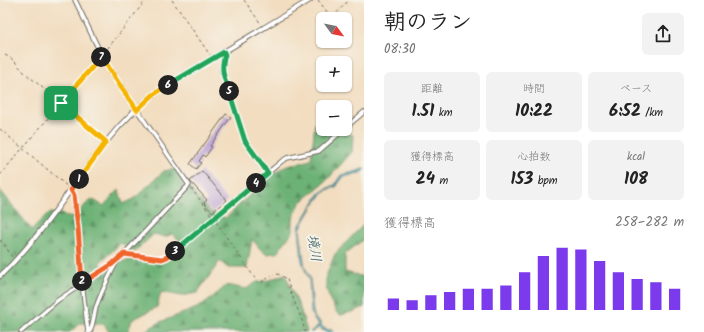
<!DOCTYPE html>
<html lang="ja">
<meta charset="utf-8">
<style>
:root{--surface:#fff;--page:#f2f2f2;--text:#222;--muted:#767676;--accent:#7c3aed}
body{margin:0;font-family:Kalam,"Klee One",sans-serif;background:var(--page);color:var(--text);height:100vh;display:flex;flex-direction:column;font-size:15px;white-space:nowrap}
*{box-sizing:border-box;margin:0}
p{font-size:13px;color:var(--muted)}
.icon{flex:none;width:22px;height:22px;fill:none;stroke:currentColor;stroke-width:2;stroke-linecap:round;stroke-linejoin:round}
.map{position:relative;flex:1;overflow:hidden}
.side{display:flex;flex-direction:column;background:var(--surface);width:340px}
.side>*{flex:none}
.needle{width:26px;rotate:122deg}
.tools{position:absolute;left:316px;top:12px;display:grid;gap:8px}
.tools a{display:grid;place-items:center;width:36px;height:36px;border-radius:6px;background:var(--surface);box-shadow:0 1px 3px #0004;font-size:20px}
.pin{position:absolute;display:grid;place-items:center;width:34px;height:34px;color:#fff;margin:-17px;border-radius:8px;box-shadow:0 2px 6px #0006}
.km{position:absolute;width:20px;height:20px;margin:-10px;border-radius:50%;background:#222;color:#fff;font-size:11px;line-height:20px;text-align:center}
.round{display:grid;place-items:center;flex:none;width:42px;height:42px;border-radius:6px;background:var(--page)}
.summary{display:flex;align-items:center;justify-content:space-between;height:68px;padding:0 20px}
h1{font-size:22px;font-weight:600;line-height:30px}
.figures{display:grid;grid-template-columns:repeat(3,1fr);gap:6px;height:68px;padding:4px 20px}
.figures div{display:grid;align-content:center;border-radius:6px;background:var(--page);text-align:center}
.figures b{font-size:17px;font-weight:600}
.figures small{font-size:11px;font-weight:400}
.figures p{font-size:11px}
.chart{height:112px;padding:8px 20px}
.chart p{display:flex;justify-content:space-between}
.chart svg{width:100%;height:72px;margin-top:4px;stroke:var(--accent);stroke-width:6}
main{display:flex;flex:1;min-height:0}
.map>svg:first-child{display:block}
.forest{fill:url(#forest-firs);stroke:#4c6e50;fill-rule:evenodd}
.water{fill:url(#water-waves);stroke:#346c73}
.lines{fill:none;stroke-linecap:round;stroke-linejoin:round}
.stream{stroke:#3eadbb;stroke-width:1}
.building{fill:#bea8d7}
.minor-casing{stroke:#71695f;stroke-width:5.5}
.tertiary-casing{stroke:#71695f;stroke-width:6}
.path{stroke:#71695f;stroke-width:1;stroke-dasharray:3 3;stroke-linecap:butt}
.minor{stroke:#fff;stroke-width:3.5}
.tertiary{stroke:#fff;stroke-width:4}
.split-1-casing{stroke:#fff;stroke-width:8}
.split-2-casing{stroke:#fff;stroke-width:8}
.split-3-casing{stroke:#fff;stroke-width:8}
.split-4-casing{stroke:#fff;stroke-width:8}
.split-5-casing{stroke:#fff;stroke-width:8}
.split-6-casing{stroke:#fff;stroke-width:8}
.split-7-casing{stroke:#fff;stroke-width:8}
.split-8-casing{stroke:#fff;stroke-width:8}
.split-1{stroke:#f5b400;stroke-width:5}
.split-2{stroke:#f0652b;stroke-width:5}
.split-3{stroke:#f0652b;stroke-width:5}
.split-4{stroke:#22a559;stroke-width:5}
.split-5{stroke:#22a559;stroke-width:5}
.split-6{stroke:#22a559;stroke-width:5}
.split-7{stroke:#f5b400;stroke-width:5}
.split-8{stroke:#f5b400;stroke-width:5}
.labels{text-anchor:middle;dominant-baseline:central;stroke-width:3.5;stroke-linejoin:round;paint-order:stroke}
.water-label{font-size:14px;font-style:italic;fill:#32585d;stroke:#f7f3e8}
</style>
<main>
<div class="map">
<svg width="364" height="332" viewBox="0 0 364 332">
<defs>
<pattern id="forest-firs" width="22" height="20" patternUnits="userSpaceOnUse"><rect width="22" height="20" fill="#6cb175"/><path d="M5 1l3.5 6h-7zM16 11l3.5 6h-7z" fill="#599060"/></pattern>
<pattern id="water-waves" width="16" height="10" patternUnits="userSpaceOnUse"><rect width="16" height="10" fill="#3eadbb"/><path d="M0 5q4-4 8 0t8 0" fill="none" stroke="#348d98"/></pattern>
</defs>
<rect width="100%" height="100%" fill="#f7f3e8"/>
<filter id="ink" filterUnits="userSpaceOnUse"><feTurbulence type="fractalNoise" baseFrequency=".025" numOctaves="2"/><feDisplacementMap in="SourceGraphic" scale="8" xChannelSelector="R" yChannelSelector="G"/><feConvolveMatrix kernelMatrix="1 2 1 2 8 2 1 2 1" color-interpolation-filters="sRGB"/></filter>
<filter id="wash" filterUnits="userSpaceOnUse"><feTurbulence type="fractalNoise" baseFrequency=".012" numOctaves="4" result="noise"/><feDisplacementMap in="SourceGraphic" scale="16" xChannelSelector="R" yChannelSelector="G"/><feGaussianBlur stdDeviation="0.9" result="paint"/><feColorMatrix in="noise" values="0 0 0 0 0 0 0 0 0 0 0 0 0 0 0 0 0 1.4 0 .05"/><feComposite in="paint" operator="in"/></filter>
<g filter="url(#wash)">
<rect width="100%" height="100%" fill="#f2ddc0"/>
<path class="forest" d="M315,123l8,3v3h11l19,6 -1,17 -26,29 -26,22 -7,15v13l-16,22 -11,1 -5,-4 -9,-11 -5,29h-19l-8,-7 -23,32 -16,3 -20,-4 -4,15 -25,13 -4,12h-19l-5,-8 -24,-1 -10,9h-70v-142l32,40 17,-17 13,1 9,4 21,-19 11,7 16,-16 4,14 11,-5 30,-28 11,-2 35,43 16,6 40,-39 18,-12 27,-7zM154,234l11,3 7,-3 9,7 -16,16 -8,4 -29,-1 -25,6 -4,-3 22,-20 13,9z
M364,224v15l-19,15v18l19,5v30l-9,4 -14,4 -4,-2 -7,-13 -4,-13v-11l9,-22z
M285,274l15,34 7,24h-164l17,-10 37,-14 10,-6 20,-17 19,4 11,-7 12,-2z"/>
<path class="water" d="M364,168v2l-4,3 -17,4 -7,10 -9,3 -5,4 -9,12 -13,23 4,32 1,6 5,11 3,33 2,8 5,3c1,6 6,8 12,8v2c-6,0 -9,-1 -13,-5l-6,5h-3l9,-7 -1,-2 -4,-3 -3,-8 -2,-33 -5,-12 -2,-6 -3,-32 1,-4 20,-32 6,-4 9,-4 7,-10 16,-4z"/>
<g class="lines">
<path class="stream" d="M330,331l4,1"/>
</g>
<g id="blocks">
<path class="building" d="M226,114l5,3 -21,29 2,1 -7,10 -2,-2 -4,6 2,2 -5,6 -6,-5z
M202,171l25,29 -15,12 -8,-9 3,-3 -17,-19z"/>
</g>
</g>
<g filter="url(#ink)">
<use href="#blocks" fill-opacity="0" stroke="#71695f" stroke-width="1"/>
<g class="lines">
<g class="minor-casing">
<path id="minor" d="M224,52l1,3 -2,5 -1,11 23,70 23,32
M345,128l19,-16
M71,190l3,5 4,33 4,55 6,49
M214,218l68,-57 5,-3 32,-7 25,-22
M21,332l37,-32 53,-35 13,-11 65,-69 -61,-88 -18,-27 -8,-14 -27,-56
M90,332c3,-8 4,-16 6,-25 6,-17 13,-30 21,-46"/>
</g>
<g class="tertiary-casing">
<path id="tertiary" d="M0,276c43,-41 70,-89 106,-134 16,-20 35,-39 56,-53l148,-89"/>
</g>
<path class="path" d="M172,0l38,55
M244,0l17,24
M318,0l14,18 17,-18
M104,53l42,-53
M5,55c11,5 11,9 19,17l79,67
M0,129l68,58
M0,175l61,-72 39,-45
M191,188l21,28
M216,222l43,62 12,-8 7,-2 9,5 4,14 11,27 3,12
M0,240l6,7 6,10
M129,254l35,4 3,-1 45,-37"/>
<use href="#minor" class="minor"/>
<use href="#tertiary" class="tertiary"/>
</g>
</g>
<g class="lines" filter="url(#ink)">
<g class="split-1-casing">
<path id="split-1" d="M61,103l45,39 -27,37"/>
</g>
<g class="split-2-casing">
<path id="split-2" d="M79,179l-8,11 3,5 4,33 4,53"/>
</g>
<g class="split-3-casing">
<path id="split-3" d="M82,281v2l29,-18 13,-11 38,5 5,-2 8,-6"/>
</g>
<g class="split-4-casing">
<path id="split-4" d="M175,251l81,-68"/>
</g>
<g class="split-5-casing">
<path id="split-5" d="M229,91l16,50 23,32 -12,10"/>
</g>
<g class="split-6-casing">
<path id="split-6" d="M168,85l56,-33 1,3c-5,14 -1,23 4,36"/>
</g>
<g class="split-7-casing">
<path id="split-7" d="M101,57l1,-1c10,18 22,36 35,54l16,-15 15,-10"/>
</g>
<g class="split-8-casing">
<path id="split-8" d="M61,103l40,-46"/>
</g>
<use href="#split-1" class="split-1"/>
<use href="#split-2" class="split-2"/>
<use href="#split-3" class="split-3"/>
<use href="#split-4" class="split-4"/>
<use href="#split-5" class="split-5"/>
<use href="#split-6" class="split-6"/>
<use href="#split-7" class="split-7"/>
<use href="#split-8" class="split-8"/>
</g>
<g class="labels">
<g class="water-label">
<text transform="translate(314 248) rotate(82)">境川</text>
</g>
</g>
</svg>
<div class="tools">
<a><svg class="needle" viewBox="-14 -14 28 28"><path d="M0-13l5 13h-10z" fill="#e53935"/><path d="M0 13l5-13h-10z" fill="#767676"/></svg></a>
<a>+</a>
<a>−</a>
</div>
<div class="pin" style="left:61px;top:103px;background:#1e9e55"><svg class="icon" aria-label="arrive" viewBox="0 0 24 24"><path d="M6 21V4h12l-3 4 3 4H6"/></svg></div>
<b class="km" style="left:79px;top:179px">1</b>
<b class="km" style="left:82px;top:281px">2</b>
<b class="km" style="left:175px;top:251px">3</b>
<b class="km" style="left:256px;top:183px">4</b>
<b class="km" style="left:229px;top:91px">5</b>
<b class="km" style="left:168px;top:85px">6</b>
<b class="km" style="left:101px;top:57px">7</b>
</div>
<section class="side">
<div class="summary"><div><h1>朝のラン</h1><p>08:30</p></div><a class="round"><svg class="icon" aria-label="share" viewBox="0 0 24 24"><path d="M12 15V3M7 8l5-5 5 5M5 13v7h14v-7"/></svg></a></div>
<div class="figures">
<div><p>距離</p><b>1.51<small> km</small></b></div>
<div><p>時間</p><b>10:22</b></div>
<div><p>ペース</p><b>6:52<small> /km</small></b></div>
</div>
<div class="figures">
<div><p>獲得標高</p><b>24<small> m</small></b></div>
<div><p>心拍数</p><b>153<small> bpm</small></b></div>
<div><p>kcal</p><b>108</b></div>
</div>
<div class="chart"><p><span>獲得標高</span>258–282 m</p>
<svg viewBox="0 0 160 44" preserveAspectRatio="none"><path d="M5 44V37M15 44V38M25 44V35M35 44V33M45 44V31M55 44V31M65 44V29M75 44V21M85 44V11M95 44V6M105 44V7M115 44V14M125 44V21M135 44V25M145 44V27M155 44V31"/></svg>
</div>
</section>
</main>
